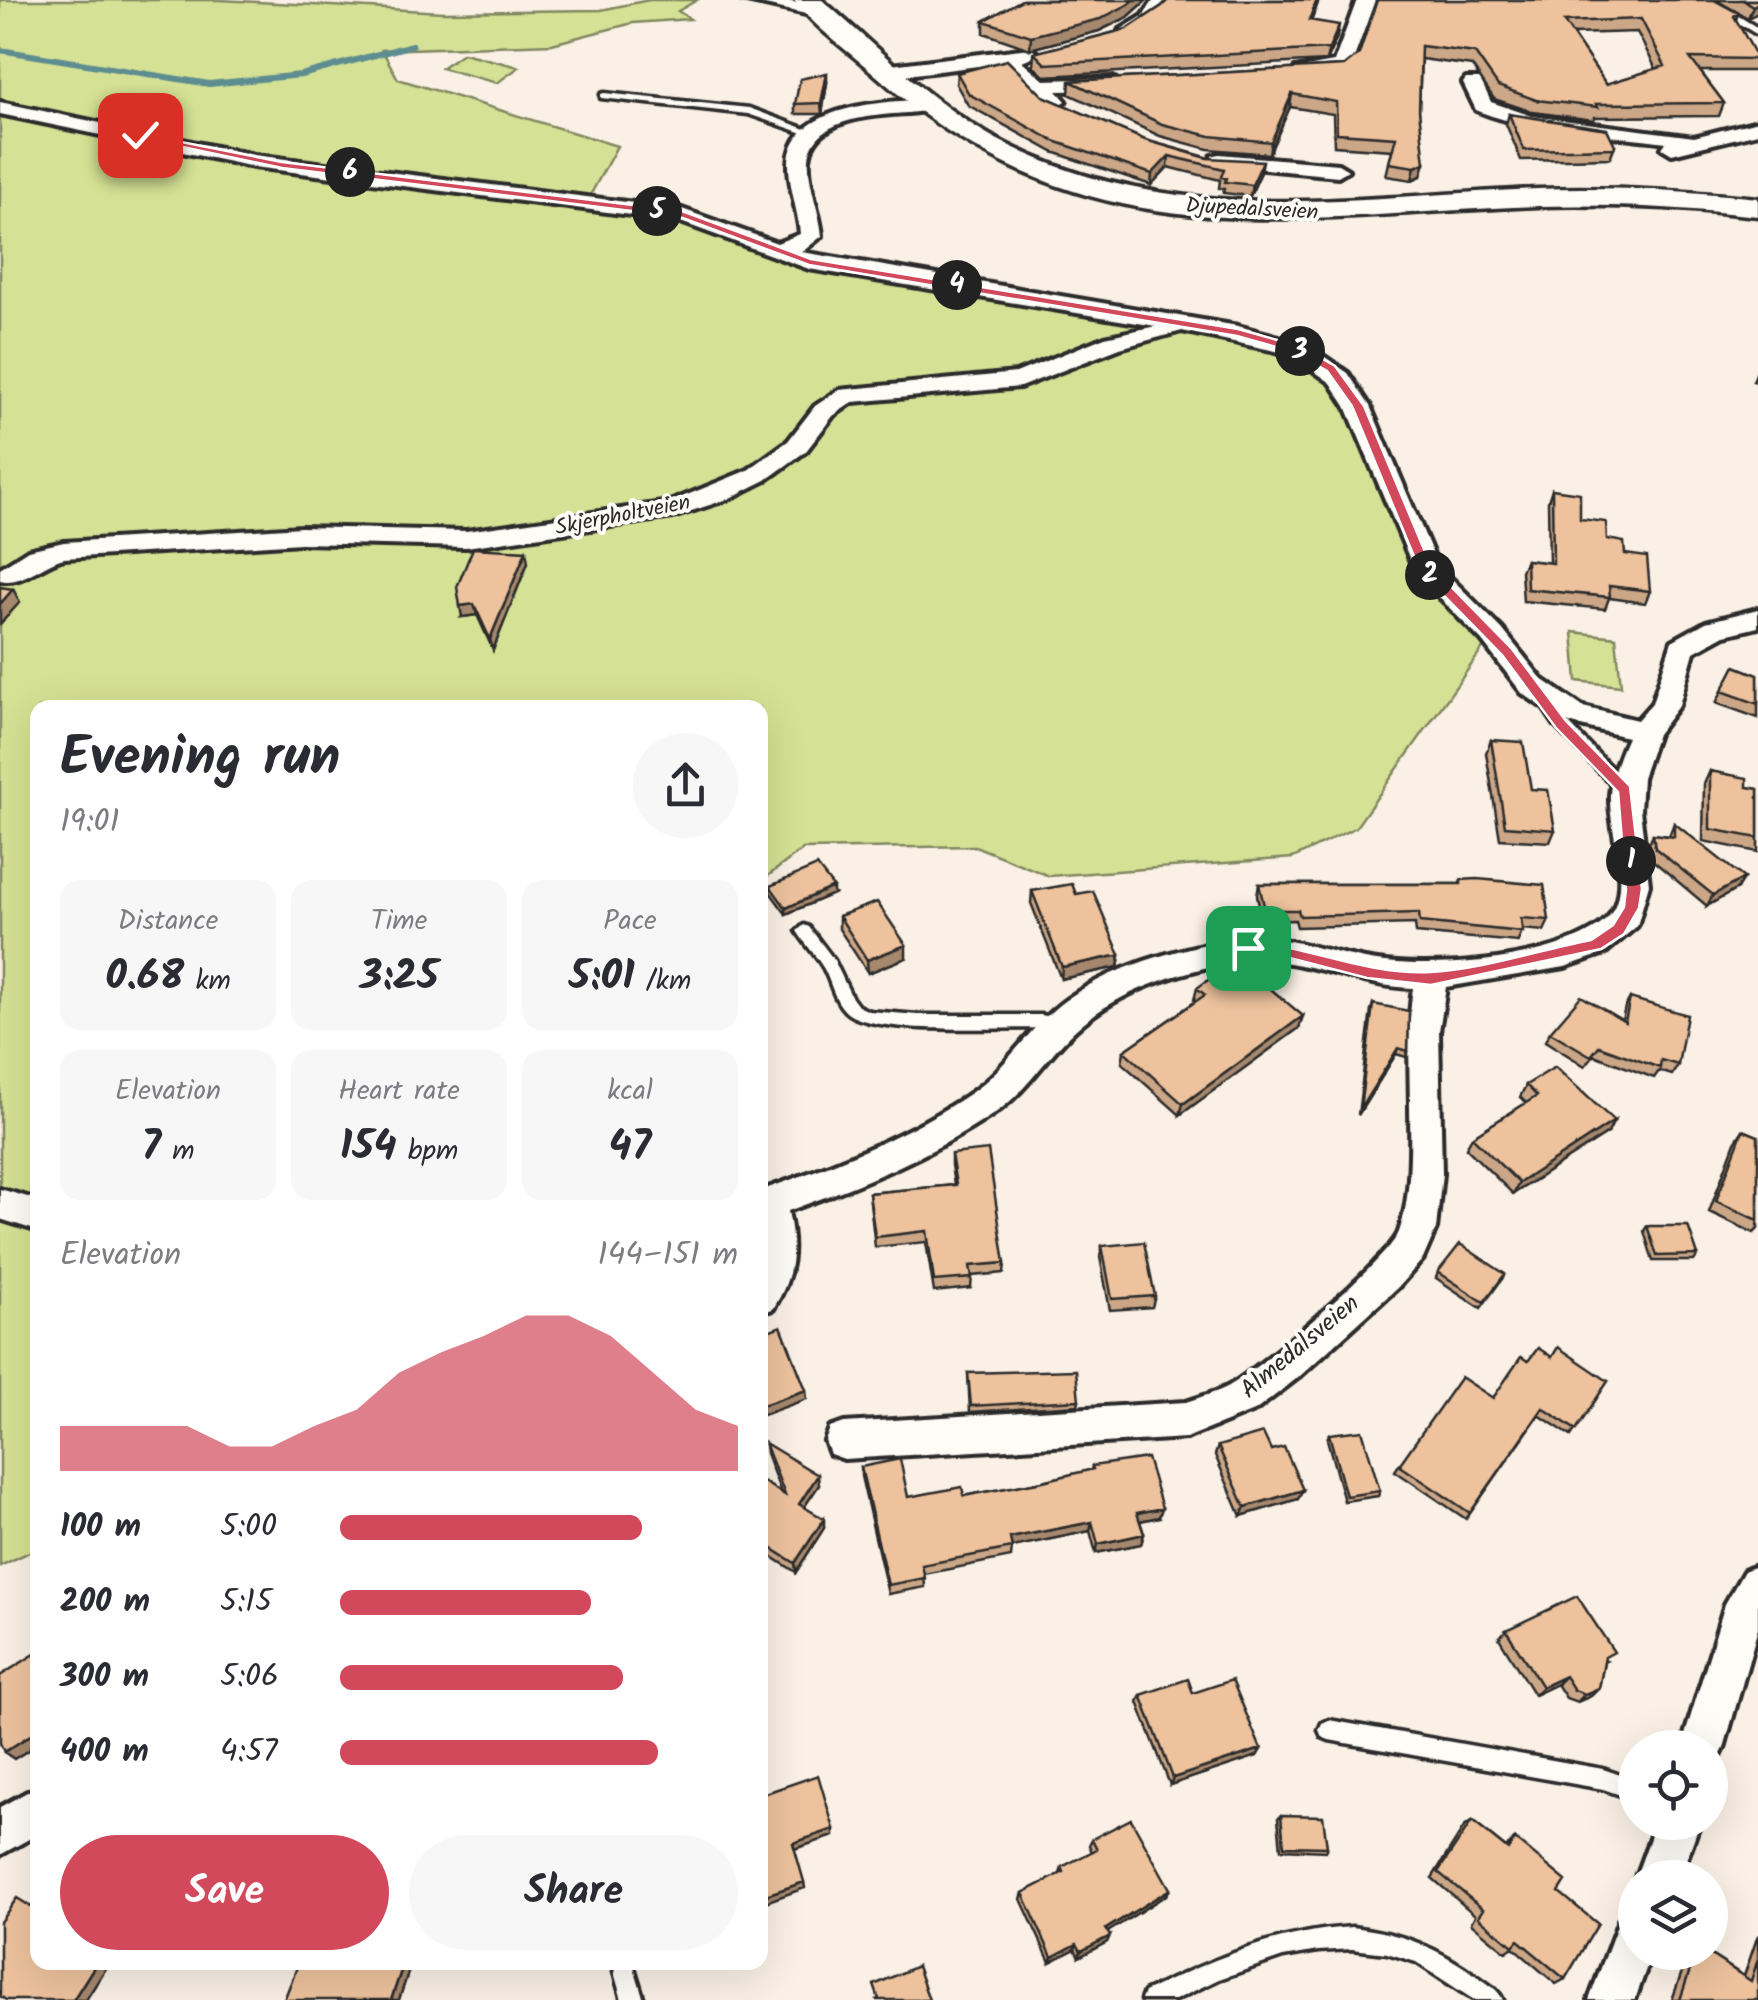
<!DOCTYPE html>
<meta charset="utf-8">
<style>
:root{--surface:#fff;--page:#f7f7f7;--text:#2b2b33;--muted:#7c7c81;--accent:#d1495b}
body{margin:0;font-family:Kalam,sans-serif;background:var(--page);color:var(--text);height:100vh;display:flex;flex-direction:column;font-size:38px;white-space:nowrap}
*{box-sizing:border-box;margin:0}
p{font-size:32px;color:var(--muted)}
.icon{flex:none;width:55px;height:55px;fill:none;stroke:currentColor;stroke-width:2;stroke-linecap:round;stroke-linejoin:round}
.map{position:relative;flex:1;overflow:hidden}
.panel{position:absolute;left:30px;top:700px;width:738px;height:1270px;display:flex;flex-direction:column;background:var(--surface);border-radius:20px;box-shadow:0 10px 40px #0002}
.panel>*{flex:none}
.fabs{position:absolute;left:1618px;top:1730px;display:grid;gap:20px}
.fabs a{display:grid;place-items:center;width:110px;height:110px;border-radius:50%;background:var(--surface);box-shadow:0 10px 40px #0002;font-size:50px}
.pin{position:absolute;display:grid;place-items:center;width:85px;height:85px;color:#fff;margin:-42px;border-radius:20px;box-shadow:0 5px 15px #0006}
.km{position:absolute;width:50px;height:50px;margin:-25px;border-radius:50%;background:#222;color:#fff;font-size:28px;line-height:50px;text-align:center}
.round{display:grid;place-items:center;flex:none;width:105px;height:105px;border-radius:52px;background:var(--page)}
.overview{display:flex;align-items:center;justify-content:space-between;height:170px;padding:0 30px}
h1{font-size:55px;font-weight:800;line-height:75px}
.stats{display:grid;grid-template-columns:repeat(3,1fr);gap:15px;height:170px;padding:10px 30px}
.stats div{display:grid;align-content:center;border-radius:20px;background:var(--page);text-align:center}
.stats b{font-size:42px;font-weight:800}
.stats small{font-size:28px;font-weight:400}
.stats p{font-size:28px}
.chart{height:280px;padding:20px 30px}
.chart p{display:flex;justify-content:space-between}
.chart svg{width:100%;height:180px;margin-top:10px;fill:var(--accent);opacity:.7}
.primary-button{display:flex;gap:20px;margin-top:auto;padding:20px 30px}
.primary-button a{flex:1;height:115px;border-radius:60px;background:var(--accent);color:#fff;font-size:40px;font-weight:800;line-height:115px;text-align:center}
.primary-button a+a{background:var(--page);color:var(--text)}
ul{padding:0 30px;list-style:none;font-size:32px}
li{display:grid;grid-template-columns:160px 120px 1fr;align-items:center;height:75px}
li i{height:25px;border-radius:12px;background:var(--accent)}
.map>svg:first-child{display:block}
.green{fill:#d5e194;stroke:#808660;stroke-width:2.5}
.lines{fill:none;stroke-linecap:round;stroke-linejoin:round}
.stream{stroke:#5d8d90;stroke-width:6}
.lane-casing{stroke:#2b2b2b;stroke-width:7}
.street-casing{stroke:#2b2b2b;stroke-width:8}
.secondary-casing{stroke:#2b2b2b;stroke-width:7}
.lane{fill:#fdfcf7;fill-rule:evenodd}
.street{fill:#fdfcf7;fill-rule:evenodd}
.secondary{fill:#fdfcf7;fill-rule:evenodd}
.wall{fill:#cca787;stroke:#2b2b2b;stroke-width:2.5;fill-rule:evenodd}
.shaded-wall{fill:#a6886e;stroke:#2b2b2b;stroke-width:2.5}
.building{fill:#edc29d;stroke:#2b2b2b;stroke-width:2.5;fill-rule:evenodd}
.route{fill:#d1495b;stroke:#fff;stroke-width:2.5}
.labels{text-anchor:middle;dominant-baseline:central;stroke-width:8;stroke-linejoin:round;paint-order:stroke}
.far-street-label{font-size:22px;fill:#2b2b2b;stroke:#fdfcf7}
.street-label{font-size:25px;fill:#2b2b2b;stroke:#fdfcf7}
</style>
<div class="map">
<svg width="1758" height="2000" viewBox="0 0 1758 2000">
<rect width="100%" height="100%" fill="#faf0e5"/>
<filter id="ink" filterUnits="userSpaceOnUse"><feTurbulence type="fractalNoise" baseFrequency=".01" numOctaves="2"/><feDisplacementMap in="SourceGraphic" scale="20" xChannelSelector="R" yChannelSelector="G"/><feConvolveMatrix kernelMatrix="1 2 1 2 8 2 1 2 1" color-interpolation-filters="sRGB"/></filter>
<g filter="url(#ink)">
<path class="green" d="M0,0h220l223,12 158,-2 48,-10h48l-19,11 12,8 -57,4 -81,21 -170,6 16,29 219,67 -31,57 83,9 105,38 495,89 77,44 29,82 109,182 -128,180 -63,31 -244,18 -74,-30 -172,3 -43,33v-174h-722v840l-38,18z
M463,53l56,14 -22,16 -56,-15z
M1573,632l43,5 5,49 -44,-5z"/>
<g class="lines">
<path class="stream" d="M0,50l209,34 92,-9 111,-30"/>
<g class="lane-casing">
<path id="lane" d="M1716,6h6l36,22v7l-42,-25z
M604,93l145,15 65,24 -8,2 -58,-20 -147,-16v-4z
M1545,696l5,1 16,24 64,66 2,3 -2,3h-10l-64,-66 -18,-27z
M804,925l5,2 25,33 18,38 6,8 11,5 49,4h122l26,4 3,4 -3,4 -5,2c-44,-4 -189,9 -216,-18 -11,-11 -14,-29 -21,-42 -8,-14 -19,-25 -27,-38z
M1329,1720l274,49 32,11v20l-32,-11 -274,-49 -7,-3 -3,-7 3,-7z
M1352,1927c51,6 86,21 128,51 9,7 18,11 23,22h-29l-58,-38 -29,-9 -35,-4 -34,2 -35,6 -64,22 -44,21h-34l3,-8c69,-33 131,-60 208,-65z
M622,1962l11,2 11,36h-22l-8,-28 3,-8z"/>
</g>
<g class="street-casing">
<path id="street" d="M742,0h43l44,11 -9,6z
M1154,0h18c-12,18 -27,42 -52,38v-8l23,-14z
M1357,0h18l-25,69 -16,8h-39v-8l39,-7z
M1030,48l9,6 -17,7 22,19 69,-2 10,6 -10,6 -56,1 9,10 -10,6 -54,-44 -111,14 -10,-6 10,-6z
M1466,79h14l11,23 41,14 162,21 64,-16v12l-86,21 -10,-6 4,-6c-65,-9 -129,-7 -190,-32l-13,-27z
M930,99l10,6 -3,4c-36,9 -122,-2 -128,50 -2,25 11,52 13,77l-20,16 436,74 68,18 42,29 22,33 67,158 65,65 40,50 41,28 54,13 15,-17 20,-62 34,-19 52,-13v18l-33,8 -31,17 -15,53 -22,29 -15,44 -2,32 9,74 -12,42 -32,27 -40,14 -119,20 -7,44 3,143 -6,55 -13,30 -26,29 -97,88 -44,34 -70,28 -342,21 -14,-5 -5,-13 5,-13 14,-5 342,-21c14,-5 30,-9 43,-16 29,-16 160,-127 170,-154 22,-60 3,-173 14,-244 -56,-1 -109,-32 -164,-27 -58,5 -132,29 -175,70 -28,26 -47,60 -79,82 -63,43 -136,72 -207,98 8,37 6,65 -15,98l-13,4v-122c73,-26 148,-55 212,-99 32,-22 51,-55 79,-80 45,-41 116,-60 174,-72 51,-10 91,10 140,19 62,12 183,3 235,-34 38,-28 8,-92 10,-130 1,-20 9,-40 17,-58l-63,-15 -42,-29 -40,-52 -66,-67 -70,-168 -15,-23 -41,-29 -108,-23 -62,17 -100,39 -167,15 -20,14 -27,35 -40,29 -38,19 -55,18 -207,30 -165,-4 -237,15c-21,5 -43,28 -64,22v-12l28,-18 36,-8 237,-15 165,4 204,-29 78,-32 40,-29 27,-35 24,-16 177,-17 89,-36 51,-11 -347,-57 -131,-48 -424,-54 -254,-53v-12l254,53 428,54 95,34 23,-9c-2,-23 -11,-46 -11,-69 0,-62 98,-63 141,-66z
M1219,154l119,10 10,6 -10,6 -126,-12v-8z
M0,1189l38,11v31l-38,-12z
M1758,1565v63l-34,120 -7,15 -7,3v-18h-29l44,-144 19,-33z
M38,1786v48l-38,21v-48z
M1656,1822h44l-20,56 -45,1z
M1635,1913v39h17l-17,48h-46l30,-80z"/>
</g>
<g class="secondary-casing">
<path id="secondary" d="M794,0h28c59,50 115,110 186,145 169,84 348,51 530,44 73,-3 147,2 220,9v18c-73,-8 -146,-12 -219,-10 -254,10 -452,56 -661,-129 -27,-24 -62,-48 -84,-77z"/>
</g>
<use href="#lane" class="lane"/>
<use href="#street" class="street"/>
<use href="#secondary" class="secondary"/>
</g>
<path class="wall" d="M1022,0h125l-19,17 -29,14 -69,18 -46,-16v-12z
M1168,0h151l-8,21 26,16 -11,24 -282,15 -11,-10 1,-13 93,-24 35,-23z
M1377,0l361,13 -2,7 22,40 -4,11h-54l24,32 -5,13 -124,1 -1,3 -61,-8 -39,-13 -22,-33 -51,-7 -2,51 2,66 -9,4 -26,-4 6,-26 -58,-4 -1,-32 -43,-7 -21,47 -61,-5 -48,-13 -91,-42 1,-13 274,-15 15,-12zM1637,32l19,37 -50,15 -34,-50z
M1716,0h42l-10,18z
M957,73l86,23 102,44 116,32 -11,24 -27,-3 1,-4 -5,-1 1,-8 -52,-13 -17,18 -98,-33 -85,-47 -12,-21z
M827,83l-5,31h-27v-10z
M1509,114l106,31 -5,13 -89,2 -15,-36z
M1758,369v13l-5,-1z
M1552,489l28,30 45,35 25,37 -5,12 -36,-5 -4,11 -82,-8 -2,-30 5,-11 23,3 -1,-62z
M528,562l-35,88 -16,-35 -15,2z
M1735,666l23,9v43l-42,-15z
M1491,740l64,90 -5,12 -50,-3 -14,-86z
M1710,771l37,16 11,2v63l-55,-11 1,-57z
M1674,823l63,66 -30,17 -57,-48 -2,-13 5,-11 16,2z
M1461,880l88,40 -5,11 -22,-2 -4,13 -102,-9 -1,-9 -118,3 -2,-7 -33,1 -5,-26 2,-11h201z
M770,886l63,8 -47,20 -16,-22z
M1032,891l44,3 44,61 -2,12 -57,12 -30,-76z
M839,916l67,42 -38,15 -29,-44z
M1197,988l102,40 -119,87 -58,-52 2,-12 72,-50 -2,-1z
M1630,998l48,67 -6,10 -13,-4 -5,7 -60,-23 -9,11 -40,-25 5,-9 72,-12 3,-13z
M1373,1004l35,47 -2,6 -10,-3 -38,61 13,-105z
M1526,1085l82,48 -95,61 -47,-46 6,-11 54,-34 -6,-6z
M1743,1130l15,6v93l-4,4 -45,-21 26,-70z
M951,1154l54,109 -1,10 -32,3 -1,12 -37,4 -8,-50 -51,5 -6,-54 85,-8 -3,-20z
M1647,1226l51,29 -4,6h-41l-9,-30z
M1102,1246l53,50 -3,11 -42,3 -10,-53z
M1438,1272l64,7 -21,29 -45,-30z
M1552,1357l56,24 -37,55 -32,-21 -73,104 -71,-48 4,-6 94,-67 35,-37z
M968,1373l111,27 -1,5 -108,7z
M1329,1434l51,57 -2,5 -34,5 -17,-62z
M765,1443l54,42 -15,22 20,21 -28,44 -36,-23v-69l21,13 -15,-40z
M1218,1446l53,4 32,40 -5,9 -57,17 -26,-61z
M1092,1466l67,51 -19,4 4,13 -3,10 -45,9 -6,-22 -78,16 -1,10 -87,17 1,13 -37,7 -27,-118v-9l47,30 56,-1 79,-15 48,-11z
M1506,1630l100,31 -2,1 -5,26 -8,8 -14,6 -11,-4 -9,-14 -23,11 -35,-57z
M1193,1693l68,56 -4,7 -87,29 -32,-83 3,-7z
M1281,1815l46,32 -2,4 -44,-2 -3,-31z
M1472,1821l34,27 9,-9 44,53 6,87 -9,5 -43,-37 -7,5 -35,-29 4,-8 -43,-37 32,-51z
M1092,1839l78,50 -4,6 -59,37v10l-28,15 -4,-8 -25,13 -29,-63 2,-6 37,-19 2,-7 30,-15 -3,-7z
M1758,1935v65h-86l17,-48h17l38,24z"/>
<path class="shaded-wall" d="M1134,0h13l-19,17 -29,14 -69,18 1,-13z
M1317,0h2l-12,33 2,-13z
M1758,3v10l-10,5 5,-12z
M1339,25l-2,12 -11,24 3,-12z
M827,73v10l-5,31 -1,-11z
M1292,94l-2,13 -21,47 2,-12z
M1169,156l-1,11 -17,18 1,-11z
M1263,161l-2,11 -11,24 2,-11z
M1425,163l-4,13 -9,4 3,-13z
M526,551l2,11 -35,88 -3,-11z
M13,589l7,13 -20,22v-20z
M474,604l3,11 -15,2 -2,-11z
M1744,878l-7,11 -30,17 6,-11z
M833,887v7l-47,20v-6z
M906,945v13l-38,15 -1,-13z
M1120,955l-2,12 -57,12 1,-12z
M1303,1016l-4,12 -119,87 3,-11z
M1398,1048l-2,6 -38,61 2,-6z
M1614,1121l-6,12 -95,61 6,-11z
M806,1390l1,9 -47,17v-10z
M818,1475l1,10 -19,28 -1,-9z
M1303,1490l-5,9 -57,17 4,-9z
M1162,1508l-3,9 -25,5 3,-9z
M824,1519v9l-28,44 -1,-9z
M1092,1522l-2,9 -82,17 2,-10z
M1144,1534l-3,10 -45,9 2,-9z
M1565,1676l-8,8 -23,11 8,-8z
M1599,1688l-8,8 -14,6 8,-8z
M38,1730v14l-24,15 -10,-7z
M1261,1749l-4,7 -87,29 3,-7z
M834,1829v7l-40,13 -1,-6z
M804,1882l1,6 -45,16v-7z
M1170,1889l-4,6 -63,40 3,-6z
M1110,1936l-3,6 -28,15 2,-6z
M1077,1944l-2,5 -25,13 2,-5z
M97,1962h13l-24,38h-13z
M404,1962l7,2 -12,36h-8z"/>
<path class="building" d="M1022,0h112l-5,4 -29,15 -69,17 -47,-15z
M1168,0h149l-8,20 30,5 -10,24 -284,15 -11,-11 93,-24 35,-23z
M1377,0h337l24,13 -4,3 24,43 -68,-1 34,45 -128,1 2,3 -62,-7 -38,-14 -23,-33 -54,-7 -2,64 6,53 -10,4 -26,-4 7,-26 -59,-4 -1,-31 -44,-8 -21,48 -61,-6 -48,-12 -92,-43 274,-15 15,-12zM1641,19l24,47 -59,18 -42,-62z
M1743,0h15v3l-5,3z
M1007,60l36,36 102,44 62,18 56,3 -11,24 -27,-3 1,-4 -5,-1 3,-8 -55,-13 -17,18 -98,-33 -85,-47 -12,-21z
M827,73l-6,30 -26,1 5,-25z
M1509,114l98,15 8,16 -1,3 -90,2z
M1552,489l28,4v26l26,3 1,17 17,3 1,12 22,3 3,34 -41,-5 1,11 -83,-8 -1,-29 27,3z
M473,548l53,3 -36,88 -16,-35 -14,2 -3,-19z
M0,587l13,2 -13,15z
M1735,666l23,9v29l-36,-13z
M1491,740l32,2 8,47 17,1 7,40 -50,-4z
M1710,771l37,7v9l11,2v49l-48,-9z
M1674,823l70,55 -31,17 -58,-47 -2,-14 21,3z
M817,866l16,21 -47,21 -16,-22z
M1477,879l67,6 5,35 -28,-2 2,14 -103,-10 -1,-9 -119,3 -2,-6h-33l-6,-26h202v-4z
M1072,884l4,10 17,-3 27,64 -58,12 -30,-76z
M877,902l29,43 -39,15 -28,-44z
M1236,960l67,56 -120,88 -59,-53 81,-56 -8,-7z
M1581,996l44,26 5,-24 57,17 -9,50 -17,-5 -1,8 -61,-22 -8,10 -41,-24z
M1373,1004l36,7 -1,40 -10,-3 -38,61z
M1555,1067l59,54 -95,62 -47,-46 65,-41 -11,-11z
M1743,1130l15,6v84l-42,-19z
M988,1150l17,113 -35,3 2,12 -38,3 -7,-50 -52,6 -6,-44 87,-8 -5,-31z
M1647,1226h41l10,29 -41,1z
M1144,1242l11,54 -43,3 -10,-53z
M1460,1244l45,30 -21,28 -46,-30z
M781,1326l25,64 -46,16v-72z
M1558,1347l50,34 -32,49 -33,-22 -73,105 -71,-48 62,-88 32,21 28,-41 7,4 10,-13 14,9z
M1076,1370l3,30 -108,6 -3,-33z
M1362,1430l18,61 -34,5 -17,-62z
M1263,1433l8,17 13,-3 19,43 -58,17 -27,-61z
M765,1443l53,32 -19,29 25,15 -29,44 -35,-22v-61l25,15z
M1147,1458l15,50 -25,5 7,21 -46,10 -6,-22 -82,16 2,10 -90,17 3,13 -37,7 -27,-118 39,-8 8,38 54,-10 2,9 79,-15 50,-12 -1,-3z
M1577,1596l37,56 -9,5 -6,31 -14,6 -11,-4 -9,-14 -23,11 -36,-57z
M38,1652v78l-34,22 -4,-9v-67z
M1188,1679l5,14 39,-13 29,69 -88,29 -32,-83z
M818,1775l16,54 -41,14 11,39 -44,15v-102z
M1281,1815l42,1 4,31 -43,-1z
M1131,1819l39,70 -64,40 4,7 -29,15 -4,-7 -25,13 -29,-64 41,-21 -2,-5 35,-18 -5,-10z
M1472,1821l36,29 7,-11 51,42 -7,11 39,32 -33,55 -47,-39 -5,6 -35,-29 5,-8 -45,-37z
M17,1898l21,13v51h59l-24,38h-67l-6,-4v-74z
M1696,1952h10l45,29 7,-22v41h-78z
M299,1962h105l-13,38h-107z
M917,1966l12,34h-53l3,-1 -5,-14z"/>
</g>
<path class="route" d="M136,133l146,29 400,49 129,48 427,70 64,18 33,19 29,40 67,160 81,83 54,72 64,65 12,103 -3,19 -15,26 -23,15 -170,36 -64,-7 -81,-21 -43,-4v-9l5,-2c62,4 121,34 183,30 53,-3 108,-22 160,-32l22,-15 11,-18 2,-18 -8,-97 -62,-64 -54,-73 -82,-84 -68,-165 -25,-35 -33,-19 -57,-16 -428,-71 -129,-48 -398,-49 -142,-30z"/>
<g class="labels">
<g class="far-street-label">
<text transform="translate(1252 210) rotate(3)">Djupedalsveien</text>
<text transform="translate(623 516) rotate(-11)">Skjerpholtveien</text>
</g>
<g class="street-label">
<text transform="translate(1300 1347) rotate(-40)">Almedalsveien</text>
</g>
</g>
</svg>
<div class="fabs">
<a><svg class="icon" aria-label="locate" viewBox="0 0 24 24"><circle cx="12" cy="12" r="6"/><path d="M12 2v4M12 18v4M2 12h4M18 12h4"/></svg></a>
<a><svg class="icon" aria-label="layers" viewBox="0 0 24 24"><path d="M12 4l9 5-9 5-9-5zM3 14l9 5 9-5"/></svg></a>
</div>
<div class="pin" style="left:1248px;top:948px;background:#1e9e55"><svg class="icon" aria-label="arrive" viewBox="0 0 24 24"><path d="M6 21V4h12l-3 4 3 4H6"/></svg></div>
<div class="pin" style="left:140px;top:135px;background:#d93025"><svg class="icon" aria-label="check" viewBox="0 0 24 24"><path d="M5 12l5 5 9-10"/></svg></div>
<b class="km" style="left:1631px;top:861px">1</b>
<b class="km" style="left:1430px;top:575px">2</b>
<b class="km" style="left:1300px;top:351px">3</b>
<b class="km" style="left:957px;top:285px">4</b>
<b class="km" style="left:657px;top:211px">5</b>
<b class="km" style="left:350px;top:172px">6</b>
<section class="panel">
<div class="overview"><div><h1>Evening run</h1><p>19:01</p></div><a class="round"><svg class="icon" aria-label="share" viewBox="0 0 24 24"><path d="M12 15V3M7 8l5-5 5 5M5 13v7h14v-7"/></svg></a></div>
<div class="stats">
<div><p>Distance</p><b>0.68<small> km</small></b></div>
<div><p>Time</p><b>3:25</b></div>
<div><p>Pace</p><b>5:01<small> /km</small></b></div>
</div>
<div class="stats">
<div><p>Elevation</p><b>7<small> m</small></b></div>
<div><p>Heart rate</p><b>154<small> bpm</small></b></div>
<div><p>kcal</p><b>47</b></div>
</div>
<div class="chart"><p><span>Elevation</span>144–151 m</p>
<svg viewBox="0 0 160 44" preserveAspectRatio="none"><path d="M0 44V33L10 33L20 33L30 33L40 38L50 38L60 33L70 29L80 20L90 15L100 11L110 6L120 6L130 11L140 20L150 29L160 33V44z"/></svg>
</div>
<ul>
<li><b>100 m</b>5:00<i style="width:76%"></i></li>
<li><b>200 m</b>5:15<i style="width:63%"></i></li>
<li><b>300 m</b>5:06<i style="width:71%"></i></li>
<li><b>400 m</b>4:57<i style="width:80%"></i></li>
</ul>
<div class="primary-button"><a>Save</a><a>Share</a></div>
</section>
</div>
